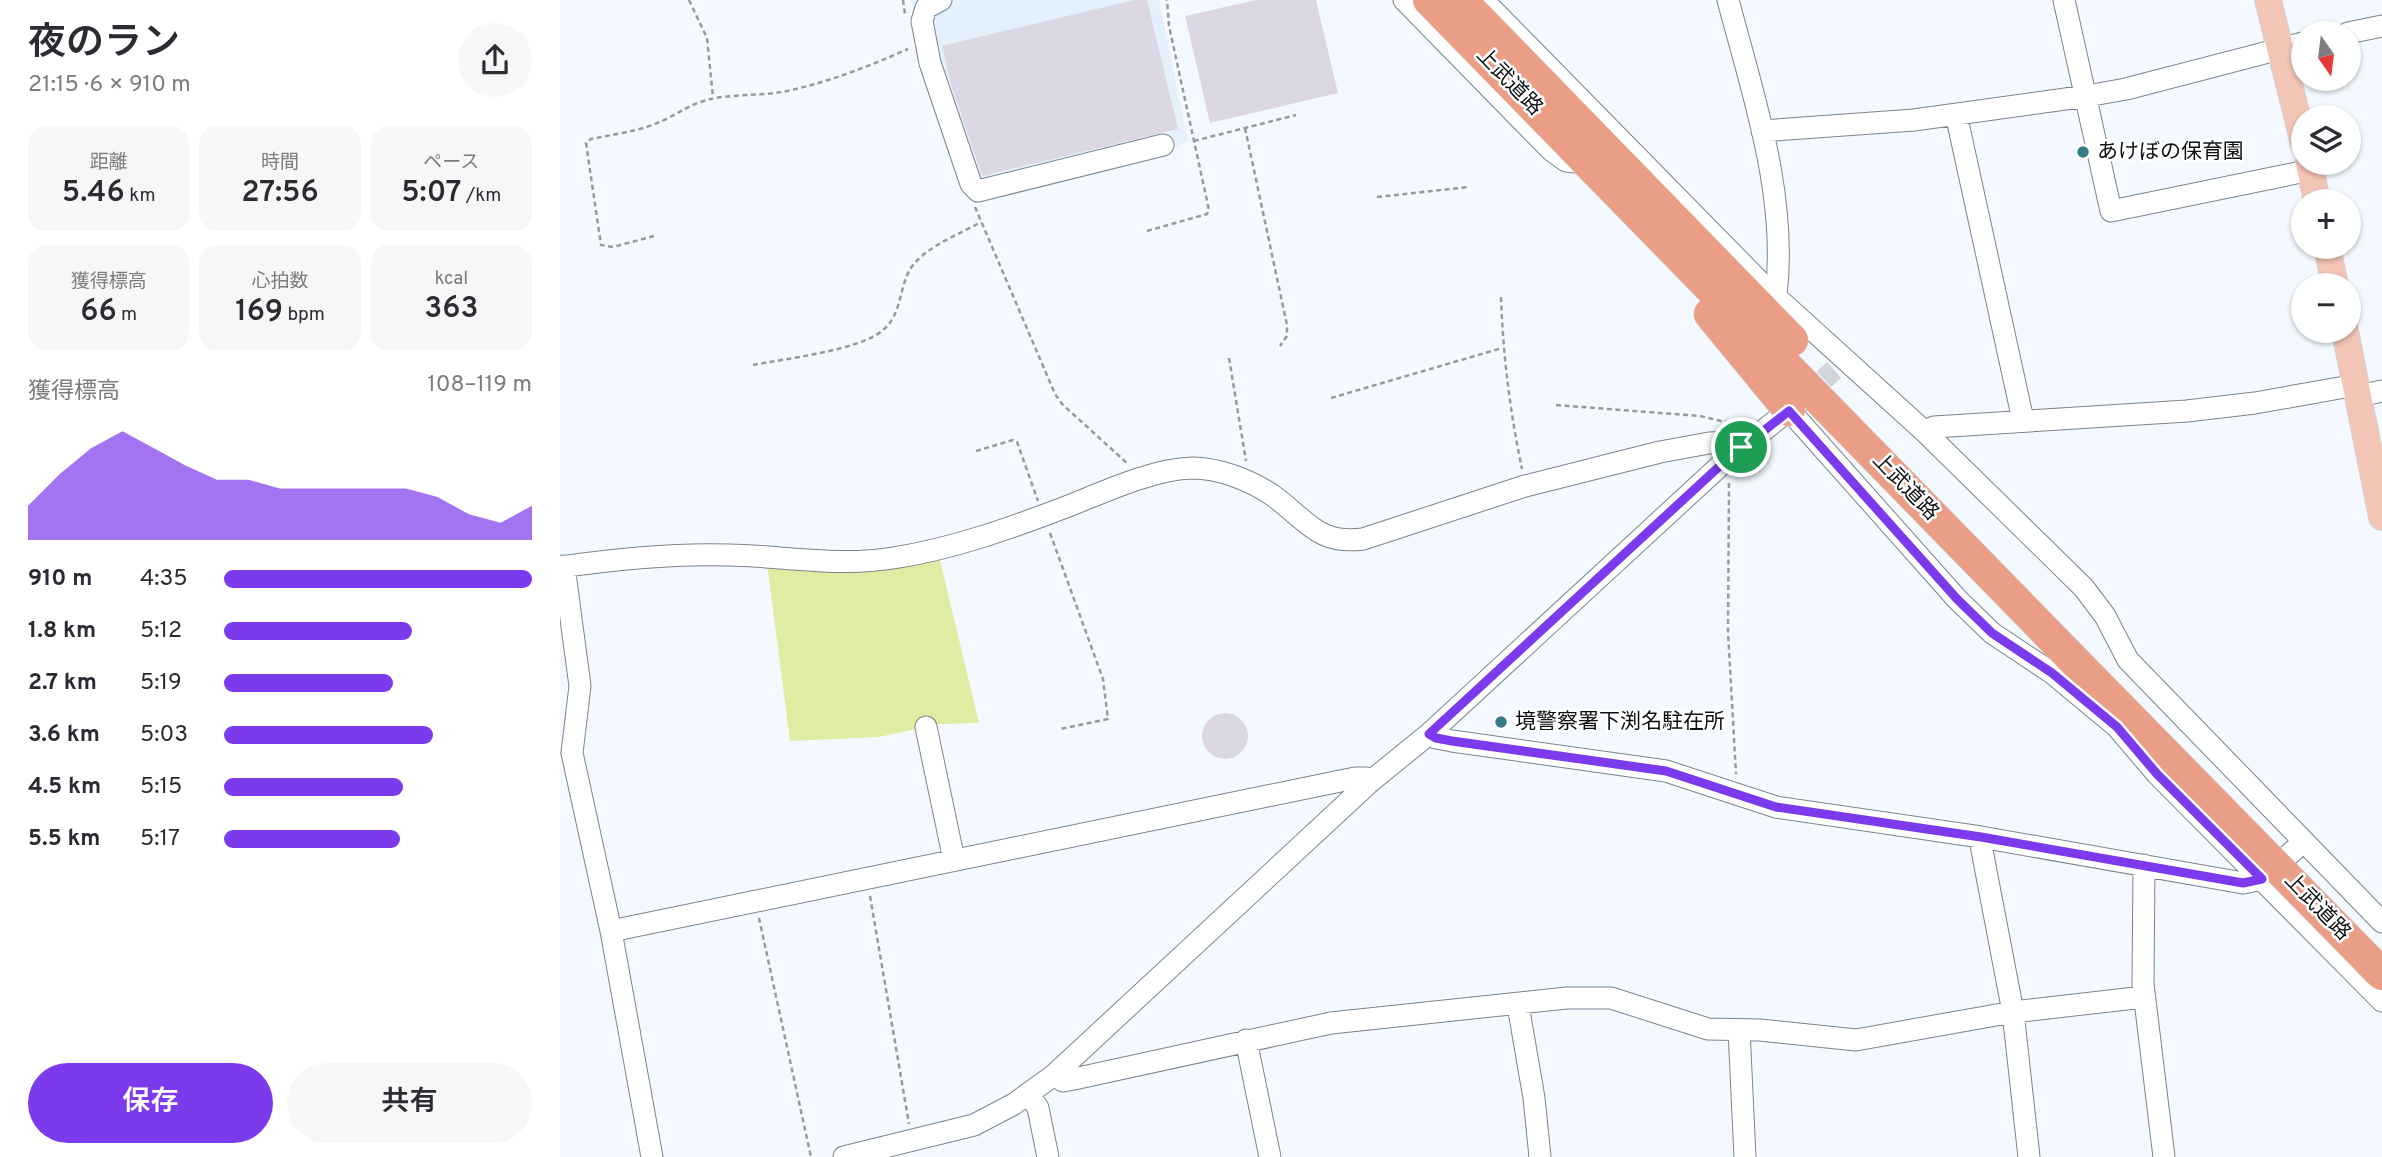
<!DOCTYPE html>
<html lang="ja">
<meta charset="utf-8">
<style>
:root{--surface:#fff;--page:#f7f7f7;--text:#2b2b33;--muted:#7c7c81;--accent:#7c3aed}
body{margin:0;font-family:Overpass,"Noto Sans JP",sans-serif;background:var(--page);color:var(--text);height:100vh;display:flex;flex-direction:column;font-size:26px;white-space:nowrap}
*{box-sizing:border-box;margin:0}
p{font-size:23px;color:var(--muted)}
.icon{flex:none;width:38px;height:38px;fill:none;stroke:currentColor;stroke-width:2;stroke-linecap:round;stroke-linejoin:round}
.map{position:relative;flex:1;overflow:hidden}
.drawer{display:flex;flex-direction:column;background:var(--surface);width:560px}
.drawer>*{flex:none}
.needle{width:46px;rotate:166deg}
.controls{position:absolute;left:1731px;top:21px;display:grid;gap:14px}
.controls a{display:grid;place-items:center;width:70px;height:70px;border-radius:50%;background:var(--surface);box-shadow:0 2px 5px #0004;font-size:35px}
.pin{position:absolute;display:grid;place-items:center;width:60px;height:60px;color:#fff;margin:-30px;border:4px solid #fff;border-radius:50%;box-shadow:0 2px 7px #0007}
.round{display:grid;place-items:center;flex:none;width:74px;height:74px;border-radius:37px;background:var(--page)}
.head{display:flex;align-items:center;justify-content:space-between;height:119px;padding:0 28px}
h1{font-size:38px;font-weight:600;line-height:52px}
.stats{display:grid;grid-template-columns:repeat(3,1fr);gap:10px;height:119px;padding:7px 28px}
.stats div{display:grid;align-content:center;border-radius:18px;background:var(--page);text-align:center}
.stats b{font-size:30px;font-weight:600}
.stats small{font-size:19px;font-weight:400}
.stats p{font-size:19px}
.chart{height:196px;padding:14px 28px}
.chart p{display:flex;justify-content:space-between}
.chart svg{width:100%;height:126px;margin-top:7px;fill:var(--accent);opacity:.7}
.button{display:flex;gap:14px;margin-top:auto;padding:14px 28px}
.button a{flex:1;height:80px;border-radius:42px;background:var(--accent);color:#fff;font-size:28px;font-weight:600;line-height:80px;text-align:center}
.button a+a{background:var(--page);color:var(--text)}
ul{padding:0 28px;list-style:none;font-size:23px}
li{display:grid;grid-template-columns:112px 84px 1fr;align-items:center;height:52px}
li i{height:18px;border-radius:9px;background:var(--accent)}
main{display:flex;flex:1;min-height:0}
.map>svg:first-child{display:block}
.built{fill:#e4f1fd}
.green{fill:#e1eca3}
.building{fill:#dbd8e4}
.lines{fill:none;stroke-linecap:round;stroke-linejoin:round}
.minor-tunnel{stroke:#d0d6db;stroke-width:21;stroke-dasharray:21 10;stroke-linecap:butt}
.minor-casing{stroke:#7b848c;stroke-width:23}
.major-casing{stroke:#d3d4d4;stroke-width:28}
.highway-casing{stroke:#d3d4d4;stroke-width:33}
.path{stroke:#969a9f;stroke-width:2.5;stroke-dasharray:5 3.5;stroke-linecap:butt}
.minor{stroke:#fff;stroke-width:21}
.major{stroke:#f2c5b6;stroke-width:26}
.highway{stroke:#ea9e86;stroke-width:32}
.highway-bridge-casing{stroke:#d3d4d4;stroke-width:33;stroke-linecap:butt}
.highway-bridge{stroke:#ea9e86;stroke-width:32}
.route-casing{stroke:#fff;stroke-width:14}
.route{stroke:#7c3aed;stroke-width:9}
.poi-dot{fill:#387c8b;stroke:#fff;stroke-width:2.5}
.labels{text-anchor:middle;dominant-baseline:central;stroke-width:5;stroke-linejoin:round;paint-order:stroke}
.street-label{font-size:21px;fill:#0c0f12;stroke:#fff}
.poi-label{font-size:21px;fill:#0c0f12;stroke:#fff;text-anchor:start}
</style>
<main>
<section class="drawer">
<div class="head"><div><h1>夜のラン</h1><p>21:15 · 6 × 910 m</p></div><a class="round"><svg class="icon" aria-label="share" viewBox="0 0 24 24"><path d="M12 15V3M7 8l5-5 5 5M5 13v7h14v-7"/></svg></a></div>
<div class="stats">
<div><p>距離</p><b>5.46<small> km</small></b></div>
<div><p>時間</p><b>27:56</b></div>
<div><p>ペース</p><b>5:07<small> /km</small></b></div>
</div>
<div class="stats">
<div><p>獲得標高</p><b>66<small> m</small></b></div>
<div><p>心拍数</p><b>169<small> bpm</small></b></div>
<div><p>kcal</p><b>363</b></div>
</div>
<div class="chart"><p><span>獲得標高</span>108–119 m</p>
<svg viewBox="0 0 160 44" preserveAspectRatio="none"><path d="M0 44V32L10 21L20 12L30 6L40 12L50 18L60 23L70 23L80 26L90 26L100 26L110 26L120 26L130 29L140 35L150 38L160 32V44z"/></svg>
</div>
<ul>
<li><b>910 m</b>4:35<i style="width:100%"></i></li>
<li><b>1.8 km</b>5:12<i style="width:61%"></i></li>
<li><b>2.7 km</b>5:19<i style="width:55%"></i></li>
<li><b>3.6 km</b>5:03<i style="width:68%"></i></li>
<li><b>4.5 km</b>5:15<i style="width:58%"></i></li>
<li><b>5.5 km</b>5:17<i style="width:57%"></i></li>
</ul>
<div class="button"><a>保存</a><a>共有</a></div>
</section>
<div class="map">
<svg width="1822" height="1157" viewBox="0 0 1822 1157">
<rect width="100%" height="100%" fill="#f3f9fe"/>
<path class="built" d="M351,0h248l29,141 -28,12 -185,48 -55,-156z"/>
<path class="green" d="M379,556l40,167 -39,1 -61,13 -89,4 -23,-178z"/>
<path class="building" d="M574,0h13l31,129 -196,47 -31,-91 -9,-39z
M696,0h60l22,93 -128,30 -25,-107z
M642 736a23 23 0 1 1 46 0a23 23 0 1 1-46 0Z"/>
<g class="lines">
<path class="minor-tunnel" d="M1241,400l33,-30"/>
<g class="minor-casing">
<path id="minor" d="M381,0l-15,8 -4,13 8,42 41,121 7,7 185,-46
M844,0l147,150 15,11 11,1
M923,0l281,286 160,145 160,157 21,28 23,44 254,262
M1168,0c25,95 60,196 48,295
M1504,0l47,211 200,-41
M1788,33l34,-7
M1396,114l67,306
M1202,131l152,-11 173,-24 39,-7 177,-46
M1799,396l23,-5
M1229,410l168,189 35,34 60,40 65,54 40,47 225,227
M1364,431l10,-4 253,-16 68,-8 101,-18
M4,566l16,120 -8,67 39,178 41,226
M0,567c56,-8 112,-14 169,-12 54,1 110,12 164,3 60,-9 121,-31 178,-53 35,-14 83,-36 121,-37 27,0 58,12 80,27 34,24 45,50 91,44l162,-53 135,-34 49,-9 23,-1 9,5
M366,727l28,133
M869,734l7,4 16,3 214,30 110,36 205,30 262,46 19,-4 41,-37
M1421,837v8l32,167 16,145
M1584,865l-1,119 21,173
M51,931l744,-153h11l5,3
M958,1005l16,93 6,59
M1179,1030l6,127
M686,1040l24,117
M494,1075l9,6 11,-2 257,-56 236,-25h44l97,31 52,1 96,10 157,-28 131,-15
M469,1094l9,14 10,49
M284,1157l130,-32 40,-21 40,-29 317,-294 58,-47 294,-271 76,-61"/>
</g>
<g class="major-casing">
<path id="major" d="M1708,0l35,140
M1749,163l8,38
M1767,247l8,38
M1785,331l37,186"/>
</g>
<g class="highway-casing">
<path id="highway" d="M869,0l627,642
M901,0l331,340
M1150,314l79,96"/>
</g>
<path class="path" d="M129,0l18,38 6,59
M343,0l2,14
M685,128l42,197v11l-7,10
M634,141l102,-26
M817,197l92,-10
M415,207l80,187 7,10 66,60
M587,231l60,-17 2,-4 -40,-184 -2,-26
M94,236l-41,11 -12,-2 -15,-102 5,-4c24,-5 51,-8 73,-19 15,-7 27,-16 43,-20 21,-6 51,-4 75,-8 45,-9 85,-25 126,-43
M941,297c2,58 9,115 21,172
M669,358l17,103
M193,365c31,-6 106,-15 129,-34 22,-18 16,-47 31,-66 16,-20 47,-31 68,-43
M771,398l171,-50
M996,405l144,11 30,7
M416,451l37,-11 4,2 21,59
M1169,483l-1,149 8,142
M490,533l53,146 5,40 -48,10
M310,896l39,228
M199,918l52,239"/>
<use href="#minor" class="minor"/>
<use href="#major" class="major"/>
<use href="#highway" class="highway"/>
<g class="highway-bridge-casing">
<path id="highway-bridge" d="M1496,642l326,332"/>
</g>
<use href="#highway-bridge" class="highway-bridge"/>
</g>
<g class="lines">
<g class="route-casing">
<path id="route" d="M1229,411l168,188 35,34 60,40 65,54 40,47 105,105 -19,4 -262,-46 -205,-30 -110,-36 -214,-30 -16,-3 -7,-4 294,-271z"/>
</g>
<use href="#route" class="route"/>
</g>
<g class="poi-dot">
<circle cx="1523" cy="152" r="7"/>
<circle cx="941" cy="722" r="7"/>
</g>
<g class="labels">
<g class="street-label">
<text transform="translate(949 82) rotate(46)">上武道路</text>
<text transform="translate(1345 487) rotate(46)">上武道路</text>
<text transform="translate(1757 907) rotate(46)">上武道路</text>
</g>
<g class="poi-label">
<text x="1537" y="152">あけぼの保育園</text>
<text x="955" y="722">境警察署下渕名駐在所</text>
</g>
</g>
</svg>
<div class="controls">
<a><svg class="needle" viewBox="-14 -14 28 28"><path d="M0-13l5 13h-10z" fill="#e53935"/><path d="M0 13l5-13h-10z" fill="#7c7c81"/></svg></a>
<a><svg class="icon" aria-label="layers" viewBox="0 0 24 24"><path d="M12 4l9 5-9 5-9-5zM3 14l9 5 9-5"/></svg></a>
<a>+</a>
<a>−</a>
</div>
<div class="pin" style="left:1181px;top:447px;background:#1e9e55"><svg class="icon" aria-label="arrive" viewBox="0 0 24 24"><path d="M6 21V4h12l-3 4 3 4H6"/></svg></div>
</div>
</main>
